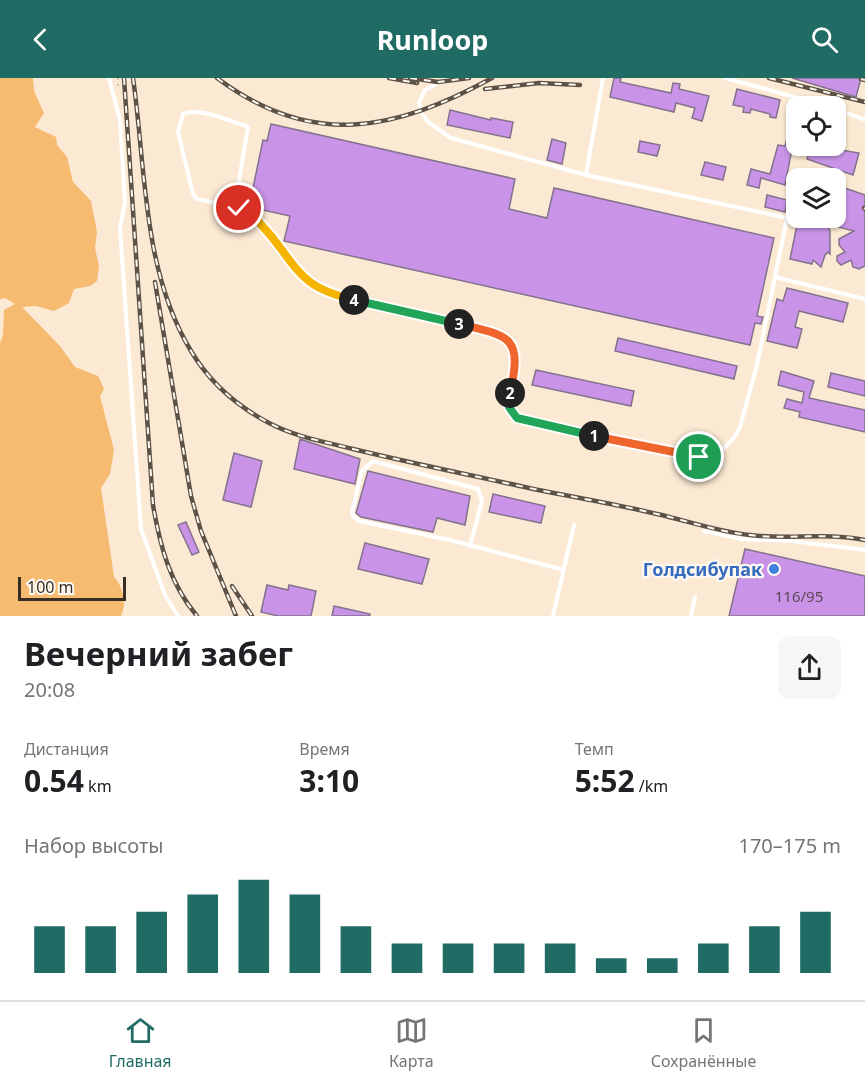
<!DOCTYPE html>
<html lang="ru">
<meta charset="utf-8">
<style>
:root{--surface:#fff;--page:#f6f6f6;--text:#202124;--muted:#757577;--line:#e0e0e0;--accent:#216b65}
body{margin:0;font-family:"Noto Sans",sans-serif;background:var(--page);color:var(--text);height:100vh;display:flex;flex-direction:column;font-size:22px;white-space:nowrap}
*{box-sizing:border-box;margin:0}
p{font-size:20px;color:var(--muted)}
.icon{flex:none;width:33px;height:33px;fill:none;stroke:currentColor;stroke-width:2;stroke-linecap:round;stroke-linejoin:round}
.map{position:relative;height:538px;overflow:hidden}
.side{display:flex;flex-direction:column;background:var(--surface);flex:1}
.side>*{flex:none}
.buttons{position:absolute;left:786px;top:18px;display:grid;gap:12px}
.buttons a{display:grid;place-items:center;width:60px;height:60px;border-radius:12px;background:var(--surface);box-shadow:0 2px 4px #0004;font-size:30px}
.scale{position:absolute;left:18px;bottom:15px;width:108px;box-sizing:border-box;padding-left:6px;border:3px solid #372e23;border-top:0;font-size:16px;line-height:21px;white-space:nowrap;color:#372e23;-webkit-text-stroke:4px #fef9f3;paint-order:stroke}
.pin{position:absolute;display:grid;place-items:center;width:51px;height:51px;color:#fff;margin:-26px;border:3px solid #fff;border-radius:50%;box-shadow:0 2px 6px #0007}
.km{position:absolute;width:30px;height:30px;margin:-15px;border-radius:50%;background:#222;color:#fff;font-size:16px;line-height:30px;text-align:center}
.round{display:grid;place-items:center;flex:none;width:63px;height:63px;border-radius:12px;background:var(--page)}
.summary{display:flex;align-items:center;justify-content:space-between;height:102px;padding:0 24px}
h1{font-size:33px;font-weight:700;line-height:45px}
.metrics{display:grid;grid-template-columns:repeat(3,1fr);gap:9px;height:102px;padding:6px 24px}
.metrics div{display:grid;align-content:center}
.metrics b{font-size:30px;font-weight:700}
.metrics small{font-size:16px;font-weight:400}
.metrics p{font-size:16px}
.chart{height:168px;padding:12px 24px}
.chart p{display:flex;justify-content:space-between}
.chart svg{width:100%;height:108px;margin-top:6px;stroke:var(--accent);stroke-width:6}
header{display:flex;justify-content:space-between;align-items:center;height:78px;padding:0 24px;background:var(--accent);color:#fff;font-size:27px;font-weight:700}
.menu{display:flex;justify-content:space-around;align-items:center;height:84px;border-top:2px solid var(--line);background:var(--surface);font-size:16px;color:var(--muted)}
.menu a{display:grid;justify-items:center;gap:3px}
.menu .current{color:var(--accent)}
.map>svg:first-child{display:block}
.green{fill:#f6ba70}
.building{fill:#c994e7;stroke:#83728d;stroke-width:1.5}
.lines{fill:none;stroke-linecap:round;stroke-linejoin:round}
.path{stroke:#afa08e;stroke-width:1.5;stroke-dasharray:1.5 4.5;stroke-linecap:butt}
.service{stroke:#fff;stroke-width:4}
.rail-casing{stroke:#5d5245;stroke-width:4.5}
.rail{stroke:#fef9f3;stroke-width:2;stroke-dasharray:7;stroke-linecap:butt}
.split-1-casing{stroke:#fff;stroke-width:12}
.split-2-casing{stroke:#fff;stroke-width:12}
.split-3-casing{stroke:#fff;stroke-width:12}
.split-4-casing{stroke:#fff;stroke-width:12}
.split-5-casing{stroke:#fff;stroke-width:12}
.split-6-casing{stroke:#fff;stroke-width:12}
.split-1{stroke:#f0652b;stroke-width:8}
.split-2{stroke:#22a559;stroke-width:8}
.split-3{stroke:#f0652b;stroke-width:8}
.split-4{stroke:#22a559;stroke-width:8}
.split-5{stroke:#f5b400;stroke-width:8}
.split-6{stroke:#f5b400;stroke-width:8}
.shop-dot{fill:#3f7fe0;stroke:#fef9f3;stroke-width:2}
.labels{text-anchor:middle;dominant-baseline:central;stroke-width:4.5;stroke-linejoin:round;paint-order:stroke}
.number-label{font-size:15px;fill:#5c4854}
.shop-label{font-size:18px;font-weight:bold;fill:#366cbe;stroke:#fef9f3;text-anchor:end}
</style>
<header><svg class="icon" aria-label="back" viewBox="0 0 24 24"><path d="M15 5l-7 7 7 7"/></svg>Runloop<svg class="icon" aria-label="search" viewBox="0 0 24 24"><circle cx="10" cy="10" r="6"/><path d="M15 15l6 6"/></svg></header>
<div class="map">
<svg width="865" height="538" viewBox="0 0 865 538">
<rect width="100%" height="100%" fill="#fce9d3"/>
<path class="green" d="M0,0h33l1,13 10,22 -9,14 21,10 1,8 10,12 6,25 18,19 6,31 -2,16 4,18 -2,15 -7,5 -16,3 -5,14 -15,8 -18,-5 -14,1 38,39 15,21 23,9 6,13 -4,7 14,54 -4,24 -9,14 13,89c9,9 13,27 7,39h-121v-273l3,-8 1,-25 11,-6 -10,-6 -5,1z"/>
<path class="building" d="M614,0h7l-1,4 51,11 2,-10 7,1 -1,5 30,7 -7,25 -10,-3 3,-10 -19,-5 -2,9 -64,-15z
M792,0h69l-5,19z
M737,11l43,11 -4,18 -6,-1v-3l-19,-5 -1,4 -7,-1 1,-5 -11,-2z
M791,30l5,1v20l-11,56 -24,-7 -2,10 -12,-3 4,-16 19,5 8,-29 7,1 8,-30 -4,-1z
M450,32l41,10v-2l22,4 -3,16 -63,-13z
M271,46l244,55 -6,30 38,9 7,-30 220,50 -17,78 6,1 -2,7 -6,-1 -5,22 -466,-104 6,-25 -41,-9 14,-67 4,1z
M552,61l14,4 -4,21 -15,-4z
M640,63l20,4 -3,11 -19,-4z
M818,68l41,7 -6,22 -46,-16 3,-11 7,1z
M705,84l21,5 -3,13 -22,-5z
M836,107l29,10v71l-6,3 -6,-2 -2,-7 -10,5 -4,-4v-5l8,-4 -6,-7v-6l15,-8 -27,-7 3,7v23l-2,-2 -3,3 -4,12 -8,-7 -1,4 -22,-5 8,-39 13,3 1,-5h24z
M767,117l20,5 -2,12 -20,-5z
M787,210l61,15 -5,19 -44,-11 -4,16 7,2 -5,19 -30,-7 10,-42 6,2z
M618,260l119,28 -3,13 -119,-28z
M536,292l98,21 -3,15 -99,-21z
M781,293l33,10 -5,17 56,12v22l-66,-15 1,-5 -16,-4 3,-9 15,4 2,-11 -26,-7z
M831,295l34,8v15l-37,-9z
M300,361l60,20 -5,25 -61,-15z
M234,375l28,8 -11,46 -28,-7z
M368,393l102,25 -5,29 -28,-7 -4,14 -72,-15 -5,-4z
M493,416l52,12 -4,17 -52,-11z
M186,444l13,30 -7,3 -14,-30z
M365,465l64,16 -7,25 -64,-15z
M745,471l120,27v40h-136z
M267,507l21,5 1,-5 27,6 -5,25h-33l-17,-4z
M334,528l36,8v2h-38z"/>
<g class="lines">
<path class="path" d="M118,0v11"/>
<path class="service" d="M109,0l11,42 5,82 -5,26 21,301 24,66 13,21
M725,0l103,28
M836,31l29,11
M586,97l17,-97
M239,130l-42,-9 -4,-5 -15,-62 5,-18c18,-7 47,7 65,13l-13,77 28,21 47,59 22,11 164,38c45,27 -6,64 21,85l172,39 18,-1 15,-6 12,-12 6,-11 17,-62 30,-147 -201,-43 -135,-37 -23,-16 -7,-10 -2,-10 6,-12 23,-12
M775,199l90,22
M704,453l38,8 50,2 73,9
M470,468l12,-45 -4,-12 -105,-28 -11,10 -10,41 1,4 6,5 91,19 114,30
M553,538l21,-91
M691,538l4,-19"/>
<g class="rail-casing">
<path id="rail" d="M124,0l29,427c7,41 17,79 44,111
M133,0c13,90 9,192 58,273 19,32 47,56 80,73 25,13 55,18 82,25 58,14 117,26 176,39 43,9 86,16 128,26 31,7 62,18 93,21 39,5 76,-3 115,5
M217,0c95,71 178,53 275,0
M389,0l28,5
M410,0l28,4 31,-4
M769,0l96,24
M861,1l4,1
M485,11l54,-6 41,2
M864,130l1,1
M155,204l36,214 10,35 35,85
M232,508l20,30"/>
</g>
<use href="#rail" class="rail"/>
</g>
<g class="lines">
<g class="split-1-casing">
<path id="split-1" d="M594,358l105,21"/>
</g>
<g class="split-2-casing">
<path id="split-2" d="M510,315l-1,14 8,11 77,18"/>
</g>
<g class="split-3-casing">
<path id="split-3" d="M459,246c51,12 64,12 51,69"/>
</g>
<g class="split-4-casing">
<path id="split-4" d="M354,222l105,24"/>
</g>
<g class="split-5-casing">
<path id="split-5" d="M272,159c29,38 33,51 82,63"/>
</g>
<g class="split-6-casing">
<path id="split-6" d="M239,130l18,12 15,17"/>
</g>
<use href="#split-1" class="split-1"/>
<use href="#split-2" class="split-2"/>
<use href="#split-3" class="split-3"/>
<use href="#split-4" class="split-4"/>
<use href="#split-5" class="split-5"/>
<use href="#split-6" class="split-6"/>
</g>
<circle class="shop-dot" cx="774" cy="491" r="6"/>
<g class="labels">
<g class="number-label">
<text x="799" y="518">116/95</text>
</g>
<g class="shop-label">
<text x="762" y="491">Голдcибупак</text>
</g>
</g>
</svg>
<div class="buttons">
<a><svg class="icon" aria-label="locate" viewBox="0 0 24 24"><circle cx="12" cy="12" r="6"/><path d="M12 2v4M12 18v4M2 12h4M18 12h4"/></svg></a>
<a><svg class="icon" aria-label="layers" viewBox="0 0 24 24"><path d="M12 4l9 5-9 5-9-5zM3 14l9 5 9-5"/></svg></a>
</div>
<div class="scale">100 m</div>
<div class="pin" style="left:699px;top:379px;background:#1e9e55"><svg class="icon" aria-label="arrive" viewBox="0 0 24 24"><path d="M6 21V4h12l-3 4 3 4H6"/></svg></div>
<div class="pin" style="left:239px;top:130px;background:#d93025"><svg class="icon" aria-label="check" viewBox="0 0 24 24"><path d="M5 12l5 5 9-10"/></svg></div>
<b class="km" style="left:594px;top:358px">1</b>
<b class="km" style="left:510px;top:315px">2</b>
<b class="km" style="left:459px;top:246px">3</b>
<b class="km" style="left:354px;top:222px">4</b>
</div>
<section class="side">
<div class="summary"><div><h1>Вечерний забег</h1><p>20:08</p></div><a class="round"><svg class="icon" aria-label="share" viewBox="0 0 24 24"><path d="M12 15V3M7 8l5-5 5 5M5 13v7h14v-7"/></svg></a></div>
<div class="metrics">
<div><p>Дистанция</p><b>0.54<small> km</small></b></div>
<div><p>Время</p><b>3:10</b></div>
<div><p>Темп</p><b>5:52<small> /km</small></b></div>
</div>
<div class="chart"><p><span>Набор высоты</span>170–175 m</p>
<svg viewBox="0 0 160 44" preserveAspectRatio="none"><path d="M5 44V25M15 44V25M25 44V19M35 44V12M45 44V6M55 44V12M65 44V25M75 44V32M85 44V32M95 44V32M105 44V32M115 44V38M125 44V38M135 44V32M145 44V25M155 44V19"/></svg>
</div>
</section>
<nav class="menu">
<a class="current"><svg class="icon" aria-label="home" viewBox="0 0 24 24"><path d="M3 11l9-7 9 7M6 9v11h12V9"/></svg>Главная</a>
<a><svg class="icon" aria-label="map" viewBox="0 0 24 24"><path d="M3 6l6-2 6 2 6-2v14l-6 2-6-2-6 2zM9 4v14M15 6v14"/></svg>Карта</a>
<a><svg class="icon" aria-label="saved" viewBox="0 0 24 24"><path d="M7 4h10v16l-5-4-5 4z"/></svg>Сохранённые</a>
</nav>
